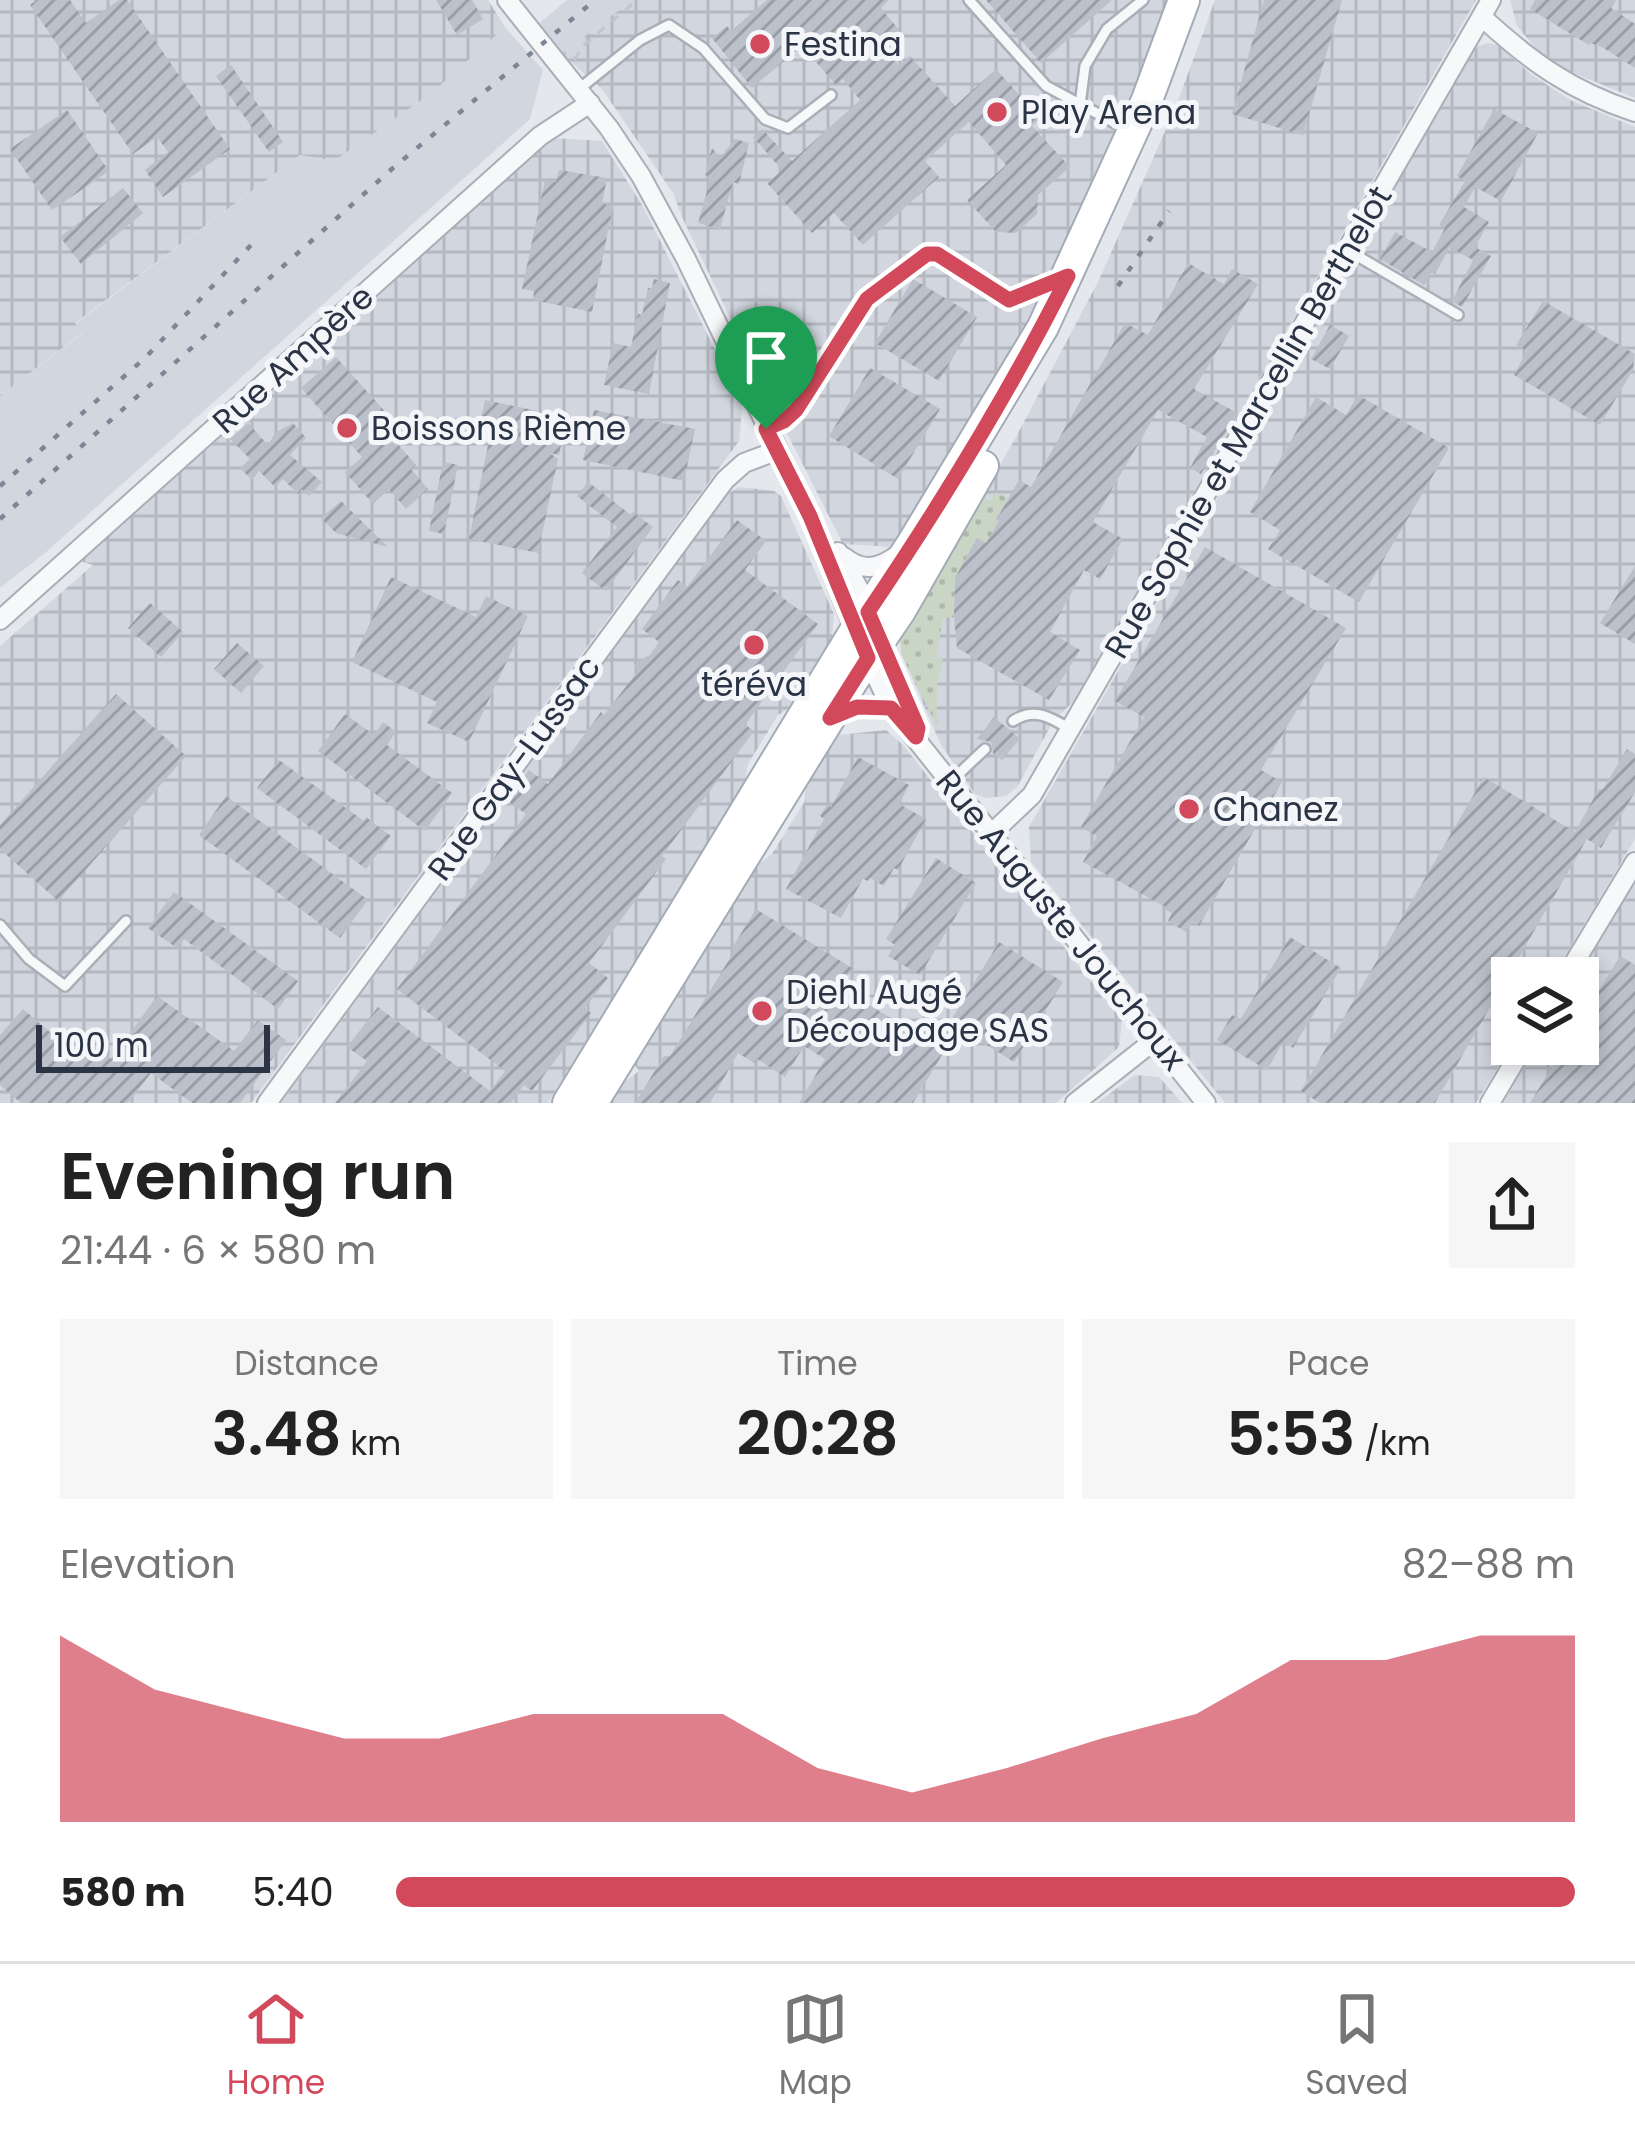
<!DOCTYPE html>
<meta charset="utf-8">
<style>
:root{--surface:#fff;--page:#f6f6f6;--text:#222;--muted:#767676;--line:#e0e0e0;--accent:#d1495b}
body{margin:0;font-family:Poppins,sans-serif;background:var(--page);color:var(--text);height:100vh;display:flex;flex-direction:column;font-size:45px;white-space:nowrap}
*{box-sizing:border-box;margin:0}
p{font-size:39px;color:var(--muted)}
.icon{flex:none;width:66px;height:66px;fill:none;stroke:currentColor;stroke-width:2;stroke-linecap:round;stroke-linejoin:round}
.map{position:relative;height:1103px;overflow:hidden}
.drawer{display:flex;flex-direction:column;background:var(--surface);flex:1}
.drawer>*{flex:none}
.controls{position:absolute;left:1491px;top:957px;display:grid;gap:24px}
.controls a{display:grid;place-items:center;width:108px;height:108px;border-radius:0px;background:var(--surface);box-shadow:0 6px 18px #0003;font-size:60px}
.scale{position:absolute;left:36px;bottom:30px;width:234px;box-sizing:border-box;padding-left:12px;border:6px solid #2b3445;border-top:0;font-size:33px;line-height:42px;white-space:nowrap;color:#2b3445;-webkit-text-stroke:9px #f4f6f9;paint-order:stroke}
.pin{position:absolute;display:grid;place-items:center;width:102px;height:102px;color:#fff;margin:-123px -51px;border-radius:50% 50% 50% 0;rotate:-45deg;box-shadow:0 0 12px #0007}
.pin .icon{rotate:45deg}
.round{display:grid;place-items:center;flex:none;width:126px;height:126px;border-radius:0px;background:var(--page)}
.summary{display:flex;align-items:center;justify-content:space-between;height:204px;padding:0 60px}
h1{font-size:66px;font-weight:600;line-height:90px}
.figures{display:grid;grid-template-columns:repeat(3,1fr);gap:18px;height:204px;padding:12px 60px}
.figures div{display:grid;align-content:center;border-radius:0px;background:var(--page);text-align:center}
.figures b{font-size:60px;font-weight:600}
.figures small{font-size:33px;font-weight:400}
.figures p{font-size:33px}
.chart{height:336px;padding:24px 60px}
.chart p{display:flex;justify-content:space-between}
.chart svg{width:100%;height:216px;margin-top:12px;fill:var(--accent);opacity:.7}
ul{padding:0 60px;list-style:none;font-size:39px}
li{display:grid;grid-template-columns:192px 144px 1fr;align-items:center;height:90px}
li i{height:30px;border-radius:15px;background:var(--accent)}
.tabs{display:flex;justify-content:space-around;align-items:center;height:168px;border-top:3px solid var(--line);background:var(--surface);font-size:33px;color:var(--muted)}
.tabs a{display:grid;justify-items:center;gap:6px}
.tabs .active{color:var(--accent)}
.map>svg:first-child{display:block}
.built{fill:#d2d6de}
.industrial{fill:url(#industrial-grid)}
.grass{fill:url(#grass-dots)}
.building{fill:url(#building-hatch)}
.lines{fill:none;stroke-linecap:round;stroke-linejoin:round}
.service-casing{stroke:#a9aeb7;stroke-width:14}
.minor-casing{stroke:#a9aeb7;stroke-width:22}
.primary-casing{stroke:#a3abb8;stroke-width:34}
.path{stroke:#c2c5cb;stroke-width:3;stroke-dasharray:9 9;stroke-linecap:butt}
.service{stroke:#f7f8fa;stroke-width:9}
.minor{stroke:#f7f8fa;stroke-width:18}
.primary{stroke:#fff;stroke-width:30}
.rail{stroke:#7d8696;stroke-width:4.5;stroke-dasharray:6 12;stroke-linecap:butt}
.route-casing{stroke:#fff;stroke-width:24}
.route{stroke:#d1495b;stroke-width:15}
.poi-dot{fill:#d1495b;stroke:#f4f6f9;stroke-width:4.5}
.labels{text-anchor:middle;dominant-baseline:central;stroke-width:10;stroke-linejoin:round;paint-order:stroke}
.poi-label{font-size:33px;fill:#2b3445;stroke:#f4f6f9;text-anchor:start}
.street-label{font-size:33px;fill:#2b3445;stroke:#f4f6f9}
</style>
<div class="map">
<svg width="1635" height="1103" viewBox="0 0 1635 1103">
<defs>
<pattern id="industrial-grid" width="8" height="8" patternUnits="userSpaceOnUse" patternTransform="scale(3)"><rect width="8" height="8" fill="#d2d6de"/><path d="M0 4h8M4 0v8" fill="none" stroke="#b4b8c0"/></pattern>
<pattern id="grass-dots" width="8" height="8" patternUnits="userSpaceOnUse" patternTransform="scale(3)"><rect width="8" height="8" fill="#c9d6c5"/><path d="M2 2h.1M6 6h.1" fill="none" stroke="#adb8ab" stroke-width="1.8" stroke-linecap="round"/></pattern>
<pattern id="building-hatch" width="6" height="6" patternUnits="userSpaceOnUse" patternTransform="scale(3)"><rect width="6" height="6" fill="#bbc0ca"/><path d="M-1 1l2-2M0 6l6-6M5 7l2-2" fill="none" stroke="#989da6"/></pattern>
</defs>
<rect width="100%" height="100%" fill="#e4e7ec"/>
<path class="built" d="M567,0h65l-70,54 -26,-28z
M505,27l38,43 -13,49 -485,434 -45,35v-192l82,-62 -7,-10 225,-169 34,6 99,-69z"/>
<path class="industrial" d="M0,0h488l17,27 -72,65 -99,69 -34,-6 -225,168 7,10 -82,63z
M632,0h538l-41,113 -94,200 -144,234 -48,-3 -87,-172 -74,-155 -9,-24 -71,-104 -40,-35z
M1215,0h261l-401,700 -21,20 -37,67 -11,9 -20,2 -11,-4 -34,-49 -38,-88 -3,-19 115,-199 83,-157 77,-173z
M1510,0h125v98l-69,-28 -25,-16 -24,-28z
M1488,43l10,2 34,30 38,25 65,27v712l-83,139h-40v66l-36,59h-251l-194,-241 -2,-35 442,-773 7,-8z
M554,138l48,3 40,64 90,178 10,25 -3,33 -488,662h-251v-457l93,-81 -13,-4z
M740,487l34,4 7,5 53,118 -2,24 -39,68 -15,9 -30,49 -4,22 -196,317h-267l447,-610z
M886,730l17,15 219,275 -3,27 -63,56h-452l12,-15 23,-17 -8,-11 123,-193 18,-13 33,-53 1,-14 33,-52z
M1635,882v221h-132l35,-59h40l-1,-66z
M1135,1075l24,2 23,26h-85z"/>
<path class="grass" d="M996,492l12,7 -12,20 3,2 -6,11v15l-16,-9 -22,40 -1,39 -11,1 -7,39 7,2c-7,24 -8,42 -4,66l-2,1 -36,-72 -1,-16 84,-141 7,4z"/>
<path class="building" d="M37,0h33l16,23 33,-23h8l103,149 -67,48 -18,-27 23,-18 -11,-15 -24,17 -103,-149z
M436,0h36l11,19 -26,16z
M767,0h122l-8,8 18,22 -17,15 17,21 11,-10 45,50 41,-37 44,49 -8,8 38,41 -32,28 -1,19 -21,19 -20,-1 -29,-32 39,-35 -37,-43 -44,39 14,16 -76,68 -29,-32 -22,20 -45,-50 15,-13 -29,-33 9,-8 30,32 68,-61 -17,-21 -7,6 -34,-39 -50,42 -40,-50 15,-12 4,5z
M986,0h126l-71,63z
M1264,0h78l-39,135 -71,-21z
M1535,0h81l-5,8 24,16v44l-33,-21 -12,-4 -1,2 -59,-36z
M231,65l52,77 -14,10 -53,-76z
M1494,109l44,24 -37,68 -26,-14 -11,20 25,15 -14,25 16,9 -29,51 -10,-6 21,-41 -23,-13 -15,27 -4,-1 -7,12 -44,-26 15,-27 37,20 13,-24 -6,-3 26,-44 -8,-5z
M67,110l42,61 -57,39 -42,-61z
M735,139l14,4 -10,41 -6,-2 -13,47 -22,-6 13,-46 -6,-2 7,-27 8,10z
M559,170l48,8 -5,26 11,2 -21,106 -59,-12 1,-9 -12,-2 23,-109 11,2z
M123,188l20,25 -62,51 -21,-27z
M1188,263l36,21 8,-15 26,15 -64,105 43,24 -36,61 -11,-6 17,-31 -49,-27 -65,112 30,17 -23,40 -16,-9 -34,62 30,18 -31,50 -92,-52 -3,-31 1,-39 22,-40 9,5 13,-22 -3,-1 23,-40 12,7 94,-164 23,12z
M654,279l16,4 -21,111 -45,-9 9,-42 18,4 7,-33 4,1 6,-27h4z
M913,279l64,38 -38,64 -64,-38z
M1543,301l92,53 -2,16 -33,55 -86,-50 13,-24 -11,-6z
M1330,325l19,11 -19,33 -19,-10z
M336,357l55,61 -9,8 34,39 -5,4 17,20 -22,20 -17,-20 -16,15 -28,-32 17,-15 -61,-69z
M870,368l70,41 -42,70 -69,-43z
M1358,395l91,53 -90,154 -91,-53 12,-19 -30,-18 66,-115 30,18z
M485,400l82,17 -8,38 -9,-2 8,6 -20,94 -69,-14 22,-109 -12,-2z
M594,410l101,19 -11,52 -101,-21z
M248,423l20,22 7,-12 18,-10 13,15 -16,17 32,27 -13,14 -7,-7 -4,5 -15,-15 -8,8 -16,-16 -7,9 -12,-12 10,-9 -20,-20z
M443,462l15,3 -14,69 -15,-3z
M588,482l43,33 2,-3 20,15 -47,64 -24,-18 35,-46 -40,-31z
M341,501l47,46 -52,-14 -15,-15z
M737,520l29,21 -21,29 73,54 -71,98v4l7,5 -92,125 4,3 -77,104 19,15 -23,30 6,5 -59,78 -8,-6 -13,18h-176l32,-42 -20,-14 31,-40 112,84 15,-20 -108,-82 129,-175 -19,-14 22,-30 19,14 53,-72 3,3 34,-44 -4,-8 16,-8 9,-13 -17,-13 36,-49 9,7z
M1205,547l141,81 -85,142 21,12 -83,144 -7,-5 -6,11 -18,-11 4,-8 -8,-4 2,-2 -83,-45 14,-26 -16,-9 63,-110 -29,-16z
M1635,566v78l-35,-21z
M391,577l85,40 10,-21 42,20 -59,126 -42,-19 10,-21 -85,-40z
M150,603l33,29 -22,25 -33,-29z
M237,643l27,23 -23,27 -27,-24z
M116,694l70,62 -128,145 -58,-52v-24z
M345,714l29,21 9,-13 13,10 -9,13 65,48 -27,38 -107,-80z
M994,717l26,22 -18,21 -9,-7 -2,-11 -14,-3z
M1627,749l8,5v38l-34,56 -14,-9 -152,264h-115l-19,-12 183,-314 91,55 24,-43h4z
M858,757l51,28 -10,19 27,15 -28,51 -4,-2 -10,18 -14,-8 -2,3 -5,-2 -22,39 -55,-29 38,-70 -4,-3 7,-11 4,2z
M279,760l85,61 2,-4 25,19 -25,33 -109,-81z
M226,796l142,104 -28,38 -141,-103z
M936,858l40,25 -56,92 -32,-19 7,-11 -9,-6z
M174,892l124,89 -20,28 -94,-70 -7,9 -29,-20z
M756,909l96,59 -12,20 105,62 -32,53h-114l26,-44 -21,-13 -19,31 -28,-18 -3,4 -16,-10 -28,50h-75l29,-47h6l65,-106 -3,-2z
M1290,937l51,31 -48,80 -10,-6 -16,28 -50,-30 15,-25 8,5z
M999,942l64,40 -49,80 -64,-40z
M1620,956l15,9v138h-105l36,-59h12v-19z
M157,996l77,55 24,-31 28,20 -46,63h-48l-41,-30 -23,30h-107l-21,-18v-50l23,-26 57,49 12,-14 19,15z"/>
<g class="lines">
<g class="service-casing">
<path id="service" d="M969,0l77,86 84,45
M579,89l61,-49 29,-15 34,23 62,71 23,9 43,-33
M1080,105l5,-39 22,-37 36,-29
M1349,251l109,64
M766,429l18,-8 12,-11 36,-60 35,-51 60,-46 10,1 72,46 48,-20
M1013,721c21,-14 37,-4 57,8
M950,782l35,-33
M0,925l29,34 36,27 61,-65"/>
</g>
<g class="minor-casing">
<path id="minor" d="M507,0l102,128 32,48 45,83 124,257 45,115 36,77 315,395
M1482,17c49,45 89,74 153,95
M838,552l21,37 59,139 -1,4
M844,557c19,16 36,11 55,-3
M0,620l540,-484 50,-33
M835,715l22,-8 34,1
M991,834l41,-39 459,-795
M1565,978l70,-116
M267,1103l458,-623 19,-17 32,-12
M1075,1103l81,-64
M1490,1103l35,-59"/>
</g>
<g class="primary-casing">
<path id="primary" d="M568,1103l287,-472 57,-87 131,-217 104,-227 37,-100
M592,1103l261,-423 47,-69 83,-145"/>
</g>
<path class="path" d="M574,60l10,-15 53,-45"/>
<use href="#service" class="service"/>
<use href="#minor" class="minor"/>
<use href="#primary" class="primary"/>
<path class="rail" d="M1118,286l51,-75
M0,486l146,-129 106,-113
M0,519l393,-351 202,-168"/>
</g>
<g class="lines">
<g class="route-casing">
<path id="route" d="M927,254h10l72,46 59,-24c-58,116 -127,228 -200,336l50,116 -2,9 -25,-29 -34,-1 -27,11 38,-60 -58,-142 -44,-87 18,-8 12,-11 71,-111z"/>
</g>
<use href="#route" class="route"/>
</g>
<g class="poi-dot">
<circle cx="760" cy="44" r="12"/>
<circle cx="997" cy="112" r="12"/>
<circle cx="347" cy="428" r="12"/>
<circle cx="754" cy="645" r="12"/>
<circle cx="1189" cy="809" r="12"/>
<circle cx="762" cy="1011" r="12"/>
</g>
<g class="labels">
<g class="poi-label">
<text x="784" y="44">Festina</text>
<text x="1021" y="112">Play Arena</text>
<text x="371" y="428">Boissons Rième</text>
<text x="754" y="684" text-anchor="middle">téréva</text>
<text x="1213" y="809">Chanez</text>
<text x="786" y="992">Diehl Augé<tspan x="786" dy="38">Découpage SAS</tspan></text>
</g>
<g class="street-label">
<text transform="translate(293 359) rotate(-42)">Rue Ampère</text>
<text transform="translate(1248 422) rotate(-60)">Rue Sophie et Marcellin Berthelot</text>
<text transform="translate(514 768) rotate(-54)">Rue Gay-Lussac</text>
<text transform="translate(1061 920) rotate(51)">Rue Auguste Jouchoux</text>
</g>
</g>
</svg>
<div class="controls">
<a><svg class="icon" aria-label="layers" viewBox="0 0 24 24"><path d="M12 4l9 5-9 5-9-5zM3 14l9 5 9-5"/></svg></a>
</div>
<div class="scale">100 m</div>
<div class="pin" style="left:766px;top:429px;background:#1e9e55"><svg class="icon" aria-label="arrive" viewBox="0 0 24 24"><path d="M6 21V4h12l-3 4 3 4H6"/></svg></div>
</div>
<section class="drawer">
<div class="summary"><div><h1>Evening run</h1><p>21:44 · 6 × 580 m</p></div><a class="round"><svg class="icon" aria-label="share" viewBox="0 0 24 24"><path d="M12 15V3M7 8l5-5 5 5M5 13v7h14v-7"/></svg></a></div>
<div class="figures">
<div><p>Distance</p><b>3.48<small> km</small></b></div>
<div><p>Time</p><b>20:28</b></div>
<div><p>Pace</p><b>5:53<small> /km</small></b></div>
</div>
<div class="chart"><p><span>Elevation</span>82–88 m</p>
<svg viewBox="0 0 160 44" preserveAspectRatio="none"><path d="M0 44V6L10 17L20 22L30 27L40 27L50 22L60 22L70 22L80 33L90 38L100 33L110 27L120 22L130 11L140 11L150 6L160 6V44z"/></svg>
</div>
<ul>
<li><b>580 m</b>5:40<i style="width:100%"></i></li>
</ul>
</section>
<nav class="tabs">
<a class="active"><svg class="icon" aria-label="home" viewBox="0 0 24 24"><path d="M3 11l9-7 9 7M6 9v11h12V9"/></svg>Home</a>
<a><svg class="icon" aria-label="map" viewBox="0 0 24 24"><path d="M3 6l6-2 6 2 6-2v14l-6 2-6-2-6 2zM9 4v14M15 6v14"/></svg>Map</a>
<a><svg class="icon" aria-label="saved" viewBox="0 0 24 24"><path d="M7 4h10v16l-5-4-5 4z"/></svg>Saved</a>
</nav>
